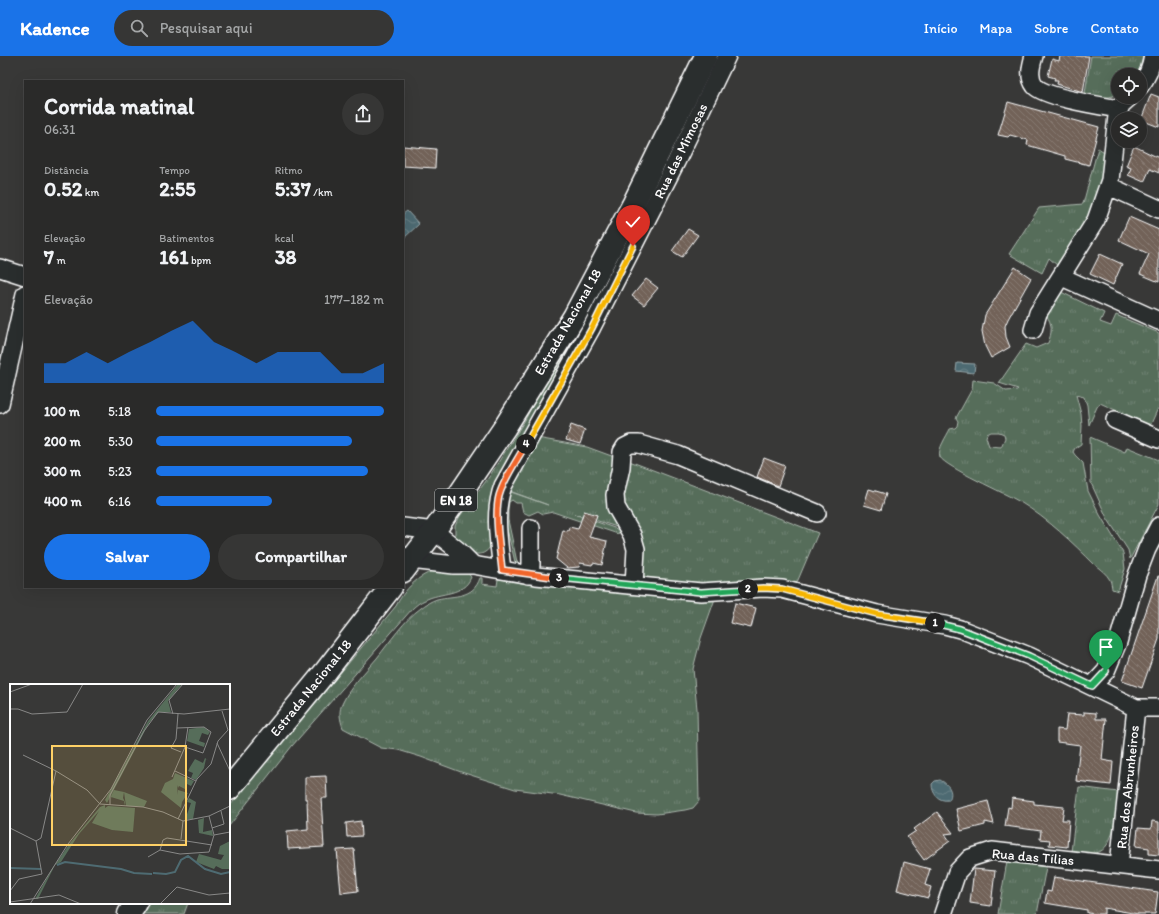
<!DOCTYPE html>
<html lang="pt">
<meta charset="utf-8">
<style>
:root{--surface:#2a2a29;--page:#363635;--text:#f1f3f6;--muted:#a5a7a8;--line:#464646;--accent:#1a73e8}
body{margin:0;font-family:Itim,sans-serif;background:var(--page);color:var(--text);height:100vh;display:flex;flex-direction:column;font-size:15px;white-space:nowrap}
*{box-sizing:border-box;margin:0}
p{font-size:13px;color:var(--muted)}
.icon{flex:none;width:22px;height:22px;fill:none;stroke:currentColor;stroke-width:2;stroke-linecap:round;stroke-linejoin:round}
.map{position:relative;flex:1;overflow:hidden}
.side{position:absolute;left:24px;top:24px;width:380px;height:508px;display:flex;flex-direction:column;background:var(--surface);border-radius:0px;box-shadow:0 4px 16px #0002,0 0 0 1px var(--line)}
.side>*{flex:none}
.tools{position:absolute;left:1111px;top:12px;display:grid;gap:8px}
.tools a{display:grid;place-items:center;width:36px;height:36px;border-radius:50%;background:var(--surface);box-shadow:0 4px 16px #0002,0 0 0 1px var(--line);font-size:20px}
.pin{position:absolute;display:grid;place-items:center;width:34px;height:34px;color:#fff;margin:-41px -17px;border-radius:50% 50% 50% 0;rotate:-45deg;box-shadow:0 0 4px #0007}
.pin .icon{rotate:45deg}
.km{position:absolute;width:20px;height:20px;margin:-10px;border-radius:50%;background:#222;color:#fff;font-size:11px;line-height:20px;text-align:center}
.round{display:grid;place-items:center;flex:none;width:42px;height:42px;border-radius:21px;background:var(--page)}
.overview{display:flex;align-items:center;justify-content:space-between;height:68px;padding:0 20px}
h1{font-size:22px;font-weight:800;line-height:30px}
.metrics{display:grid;grid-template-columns:repeat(3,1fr);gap:6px;height:68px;padding:4px 20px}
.metrics div{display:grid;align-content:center}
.metrics b{font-size:20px;font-weight:800}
.metrics small{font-size:11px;font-weight:400}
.metrics p{font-size:11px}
.chart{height:112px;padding:8px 20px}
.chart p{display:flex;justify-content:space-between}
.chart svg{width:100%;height:72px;margin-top:4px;fill:var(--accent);opacity:.7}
.primary-button{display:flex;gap:8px;margin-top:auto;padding:8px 20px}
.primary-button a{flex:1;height:46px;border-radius:24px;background:var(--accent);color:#fff;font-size:16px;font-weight:800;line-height:46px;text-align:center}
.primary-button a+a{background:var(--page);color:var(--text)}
ul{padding:0 20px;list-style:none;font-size:13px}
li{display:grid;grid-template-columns:64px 48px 1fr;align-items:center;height:30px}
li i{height:10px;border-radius:5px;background:var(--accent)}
header{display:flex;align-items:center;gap:24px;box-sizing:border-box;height:56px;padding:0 20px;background:var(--accent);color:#fff}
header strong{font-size:19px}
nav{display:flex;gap:22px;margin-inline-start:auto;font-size:14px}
.search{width:280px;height:36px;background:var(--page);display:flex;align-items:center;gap:10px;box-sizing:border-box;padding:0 14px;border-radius:22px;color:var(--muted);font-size:15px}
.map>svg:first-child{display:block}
.grass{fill:url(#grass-tufts);stroke:#aab6ac;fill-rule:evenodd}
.water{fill:url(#water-waves);stroke:#95a6aa}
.building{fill:url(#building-back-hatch);stroke:#fff}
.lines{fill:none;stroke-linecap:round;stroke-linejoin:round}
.minor-casing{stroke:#fff;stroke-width:20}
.major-casing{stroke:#fff;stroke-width:25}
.minor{stroke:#2a2d2e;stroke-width:17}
.major{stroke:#2a2d2e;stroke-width:22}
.split-1-casing{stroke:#fff;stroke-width:8}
.split-2-casing{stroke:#fff;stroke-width:8}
.split-3-casing{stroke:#fff;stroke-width:8}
.split-4-casing{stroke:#fff;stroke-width:8}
.split-5-casing{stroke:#fff;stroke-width:8}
.split-1{stroke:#22a559;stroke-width:5}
.split-2{stroke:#f5b400;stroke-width:5}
.split-3{stroke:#22a559;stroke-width:5}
.split-4{stroke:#f0652b;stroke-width:5}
.split-5{stroke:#f5b400;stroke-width:5}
.labels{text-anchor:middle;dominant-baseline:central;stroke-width:4;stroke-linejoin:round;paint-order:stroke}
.shield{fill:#2a2d2e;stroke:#bfc0c0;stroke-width:1}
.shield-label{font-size:13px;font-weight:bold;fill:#fff}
.street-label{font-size:14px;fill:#fff;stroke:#2a2d2e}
.inset-river{fill:none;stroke:#4e6b72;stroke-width:2}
.inset-road{fill:none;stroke:#888887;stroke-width:1}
.view{fill:#ffd166;fill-opacity:0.15;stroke:#ffd166;stroke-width:2}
.inset-edge{fill:none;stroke:#fff;stroke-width:2}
</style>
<header>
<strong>Kadence</strong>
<div class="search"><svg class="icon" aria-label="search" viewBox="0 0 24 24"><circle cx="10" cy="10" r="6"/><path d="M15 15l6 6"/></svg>Pesquisar aqui</div>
<nav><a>Início</a><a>Mapa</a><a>Sobre</a><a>Contato</a></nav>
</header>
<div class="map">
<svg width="1159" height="858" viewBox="0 0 1159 858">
<defs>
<pattern id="grass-tufts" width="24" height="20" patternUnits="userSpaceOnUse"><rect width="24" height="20" fill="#566d5a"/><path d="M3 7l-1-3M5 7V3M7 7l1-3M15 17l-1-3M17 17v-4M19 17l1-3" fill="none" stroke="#6f8373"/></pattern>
<pattern id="water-waves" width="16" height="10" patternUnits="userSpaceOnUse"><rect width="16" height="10" fill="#4e6b72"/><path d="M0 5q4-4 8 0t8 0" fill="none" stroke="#698187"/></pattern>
<pattern id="building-back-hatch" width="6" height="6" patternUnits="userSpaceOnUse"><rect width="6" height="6" fill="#726259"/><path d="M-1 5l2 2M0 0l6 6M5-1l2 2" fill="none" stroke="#877a72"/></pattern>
</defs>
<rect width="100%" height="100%" fill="#383837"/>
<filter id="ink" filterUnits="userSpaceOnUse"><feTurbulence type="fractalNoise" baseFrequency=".025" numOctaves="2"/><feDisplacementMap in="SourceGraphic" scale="8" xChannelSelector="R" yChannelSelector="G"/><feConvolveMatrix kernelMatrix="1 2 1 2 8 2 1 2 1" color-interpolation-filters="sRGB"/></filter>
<g filter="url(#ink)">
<path class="grass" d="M711,0h8l-50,106 -55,106 -96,179 -27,99c-13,18 -25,2 -36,-9v-11l5,-10 29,-39 36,-57z
M1091,0h52l-4,16 -2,3h-19v19c-13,6 -20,3 -33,-1z
M1098,92l8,5 -3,27 -16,39 -29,47 -9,-8 -7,15 -33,-19 30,-46 44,-4z
M1061,236l43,21 -4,9 11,4 5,-11 43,18v73l-9,20 -50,-23 -3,4 -8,18 -2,-20 -3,-8 -8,-2 5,19 1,12 -1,18 -6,4 -2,4 2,3 8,8 5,28 12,24 23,38 2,16 -7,22 -6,-2c0,-2 -1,-6 -2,-9 -3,-6 -10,-11 -15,-15 -23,-23 -47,-46 -75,-63 -13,-8 -75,-35 -80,-45 -3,-8 7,-21 10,-28l5,-1 2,-2 1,-5 -2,-3 16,-29 1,-9 21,3 12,8 11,-1 1,-1 -19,-6 27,-39 10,4 12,-5c4,-10 5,-19 -2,-28zM991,376h8l5,2 1,4 -4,9 -12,-1 -3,-9 1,-3z
M1090,381l35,15 2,-5 32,13v44l-29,55 -2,-9 -21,-32 -16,-35z
M537,382l50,9 30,11 3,70 -25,-8 2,-5 -13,-4 -2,5 -8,-2 46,16 -2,4 -65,-22 -10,2 -5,-3 -9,4 -6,-3 -2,-9h-5l-4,-3 -3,2 -1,8v10l9,42 4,2 2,3 -7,-1 -11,-45v-9l3,-21 40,14 -41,-15z
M624,403l194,74 -23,54 -84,-1 -74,-10 -16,-66z
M437,514l29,1 5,6c-7,19 -31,15 -46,23 -5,2 -9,5 -13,9l-120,137 -63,80v-19l167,-201c8,-16 23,-32 41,-36z
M480,522h2v6l15,2 1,-7 218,17 -15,42 -8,31 4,40 2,92 -6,7 -8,2 -28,4 -21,-1 -76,-18 -45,-6 -54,-17 -40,-15 -23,-7 -17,-2 -38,-20c-3,-9 -5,-17 0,-26 7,-15 23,-31 34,-44 13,-16 27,-38 44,-50 5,-4 10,-7 16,-9 17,-4 36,0 43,-21z
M1079,731l39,5c-2,16 -2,57 -22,61 -8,2 -17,0 -25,-1z
M1007,805l39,6 -9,47h-39z
M151,847h37l-4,11h-41z"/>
<path class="water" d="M407,155l12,13 -15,14 -1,-24z
M957,307l18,1 -1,9 -18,-2z
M940,724c8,4 14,11 9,20 -11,2 -17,-7 -17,-16l3,-3z"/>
<path class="building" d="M1060,0h29l-6,36 -26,-8 1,-4h-4l1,-2 -7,-2 4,-17 7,2z
M1151,38l8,3v30l-18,-7z
M1008,46l91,25 -10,38 -24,-6v-3l-38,-11 1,-5 -18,-5 -2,2 -10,-2z
M403,90l33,3 -1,19 -32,-2z
M1134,90l25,12v15l-9,-4 -6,13 -16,-7 3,-7 -5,-2z
M1129,161l30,13v52l-19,-8 9,-20 -30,-14z
M688,173l10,6 -16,22 -10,-6z
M1100,198l22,10 -9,21 -23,-11z
M1015,211l16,11 -23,41 -3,7 1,11 4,10 -19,11 -6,-12 -3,-15 3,-16z
M646,223l12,9 -14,17 -12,-9z
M571,369l14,5 -5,14 -14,-4z
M764,402l21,8 -7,20 -21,-9z
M869,433l17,5 -5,16 -17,-5z
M584,455l13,4 -8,22 18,4 -5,24 -9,-2 -1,2 -12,-2 -1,4 -12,1 -11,-9 7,-29 5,1 1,-4 9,2z
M1158,520h1v63l-17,49 -20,-7z
M735,547l21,5 -5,20 -21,-5z
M1084,656l12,1v6h10l-4,41 11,2 -2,23 -35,-4 4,-36 -23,-3v-13l8,1 2,-16 17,1z
M326,720l1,22h-6l3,49 -36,2 -1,-18 21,-2 -1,-30h-2v-22z
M1012,742l22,3v3l30,3 -2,13h7l-2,27 -18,-2 1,-5 -10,-1 1,-8 -36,-5 3,-19 3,1z
M988,745l6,23 -9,-2v3l-24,6 -5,-22z
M937,756l16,21 -8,1 5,7 -26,19 -17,-23 9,-6 -2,-2z
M361,765l1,15 -15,1 -1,-14z
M1152,765l7,1v33l-10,-1v-6l-13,-2 2,-18 13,1z
M354,793l4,42 -17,2 -4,-43z
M904,806l26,7 -5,16 6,2 -3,11 -31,-8z
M974,813l21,2 -4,35 -21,-3z
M1054,821l104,15 -3,22h-17l-34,-6v6h-10l-7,-1v-3l-42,-7 2,-12 4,1z"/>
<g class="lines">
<g class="minor-casing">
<path id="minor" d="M1034,0c-3,10 -6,21 1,30 9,11 67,20 84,23
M1140,30c8,-10 11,-18 13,-30
M1109,130l50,23
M0,212l25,8
M1062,221l97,44
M1033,274l5,-17 58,-93 14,-40 7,-64 4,-11 9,-8
M0,348l25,-110
M1115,364l44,19
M403,471l31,4 25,20 14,14
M403,500l8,4 43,5h19l63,11 165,16 62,-4 19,1 95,25 68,11 15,4 69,27 107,52h23
M502,514c-3,-28 -9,-57 1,-84l89,-159 84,-165 51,-106
M528,519l3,-10v-37
M634,529l2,-36 -4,-14 -16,-28 -1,-12 6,-28 1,-15 3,-5 6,-3h8l39,11 139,58
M1092,630l14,-15 12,-29 19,-67 10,-26 12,-23
M1119,809l17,-157
M943,858l14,-42 13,-14 22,-7 167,19"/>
</g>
<g class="major-casing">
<path id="major" d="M403,515l31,-40 19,-27 52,-77 69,-110 60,-114 72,-147
M229,733l97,-118 65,-84
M129,858l7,-11"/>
</g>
<use href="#minor" class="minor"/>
<use href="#major" class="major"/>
</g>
</g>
<g class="lines" filter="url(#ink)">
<g class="split-1-casing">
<path id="split-1" d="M935,567l25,6 69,27 63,30 14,-15"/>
</g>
<g class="split-2-casing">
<path id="split-2" d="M748,533l15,-1 19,1 95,25 58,9"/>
</g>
<g class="split-3-casing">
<path id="split-3" d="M559,522l142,14 47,-3"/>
</g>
<g class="split-4-casing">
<path id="split-4" d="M526,388c-9,17 -22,34 -27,52 -5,20 1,53 3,74l57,8"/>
</g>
<g class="split-5-casing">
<path id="split-5" d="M526,388l66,-116 41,-82"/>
</g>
<use href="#split-1" class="split-1"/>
<use href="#split-2" class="split-2"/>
<use href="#split-3" class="split-3"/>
<use href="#split-4" class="split-4"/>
<use href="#split-5" class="split-5"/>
</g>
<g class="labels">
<rect class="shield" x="435" y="433" width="42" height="22" rx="3"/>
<g class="shield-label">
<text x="456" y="444">EN 18</text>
</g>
<g class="street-label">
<text transform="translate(681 95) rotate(-64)">Rua das Mimosas</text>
<text transform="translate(568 266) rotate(-60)">Estrada Nacional 18</text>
<text transform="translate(311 632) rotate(-51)">Estrada Nacional 18</text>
<text transform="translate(1128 731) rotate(-84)">Rua dos Abrunheiros</text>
<text transform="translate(1033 801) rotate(5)">Rua das Tílias</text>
</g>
</g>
<g transform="translate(10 628)">
<rect width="220" height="220" fill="#383837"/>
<path d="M168,0h4l-14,17 3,11h-12l-10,11 -42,80 -2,-3 43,-79zM194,43l6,5 -2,3 -6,-2 -3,8 6,2 -1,4 -17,-6 2,-12zM195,74l4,3 -3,-2 -2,9 -8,12 -5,-2 2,-5 -5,-2 2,-4 5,-8 8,4zM165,89l19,8 -3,5 -4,-2 -2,5 -6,-3 -1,2 -1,-3 1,10v-5l10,3 -6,9 -1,6 -20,-16 4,-9 8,-4zM104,106l10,2 -1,6 2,4v4l-1,-5 -13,-4 1,8 -1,-9zM114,108l23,9 -3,6 -18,-1zM179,114l7,4 -3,17 -8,1 6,-17 -4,-1zM95,121v3l3,-2 27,2 -2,24 -21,-2 -20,-7 7,-12 -20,23 -18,28 -6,3 -17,34h-3l17,-30 18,-26 30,-36zM194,134l-1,14 9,-2 1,6 -14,-3 -1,-13z" fill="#566d5a"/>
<path d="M220,157v28h-8l-6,-3 -2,3 -18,-7 3,-8 22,6 3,-5 -6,-1 2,-8z" fill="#566d5a"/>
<path class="inset-river" d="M47,181l8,-3 56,7 13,4 18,1M0,184l31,1M143,189l13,1 9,-2 6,-12 7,-4 17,13 16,5 9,-2"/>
<path class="inset-road" d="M0,8l22,-8M0,25h8l14,5 35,-2 16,-28M163,30l-4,-14 14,-16M168,30l-2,25 -5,9 10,4M167,44l27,-1 7,5 -8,21 -18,-6M207,59l13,28M13,71l33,16M165,87l21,10M162,93l13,-30 3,-20M100,121v-10l34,-64 14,-19 26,2 46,-5M168,135l19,-40 14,-15 7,-23 10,-11 -6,-19M0,144l26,13 5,-3 15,-67 31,19 13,14 43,3 20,5 20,9 26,-5 21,-10M202,144l12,-4 -3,-13M204,151l16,-3M171,155l2,-18M150,166l3,-10 4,-2 45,7M138,173l12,-7 20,4 29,-2 5,-17 -5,-19M0,207l9,-12 23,-5 -6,-33M0,218l49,-7 22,9M20,220l38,-60 43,-55 36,-69 30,-36M150,220l17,-17 32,8 21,-2"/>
<path class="view" d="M42,62h134v99h-134z"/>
<rect width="220" height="220" class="inset-edge"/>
</g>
</svg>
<div class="tools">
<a><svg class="icon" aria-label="locate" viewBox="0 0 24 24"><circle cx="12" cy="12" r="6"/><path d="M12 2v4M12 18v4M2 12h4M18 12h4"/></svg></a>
<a><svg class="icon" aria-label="layers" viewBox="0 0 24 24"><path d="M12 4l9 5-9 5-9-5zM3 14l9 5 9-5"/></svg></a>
</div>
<div class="pin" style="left:1106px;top:615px;background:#1e9e55"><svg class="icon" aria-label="arrive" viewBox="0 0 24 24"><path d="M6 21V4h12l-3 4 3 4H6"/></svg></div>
<div class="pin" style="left:633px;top:190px;background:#d93025"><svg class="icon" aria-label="check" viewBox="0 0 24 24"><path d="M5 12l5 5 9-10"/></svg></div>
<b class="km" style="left:935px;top:567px">1</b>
<b class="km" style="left:748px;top:533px">2</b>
<b class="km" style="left:559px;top:522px">3</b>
<b class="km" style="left:526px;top:388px">4</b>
<section class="side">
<div class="overview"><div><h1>Corrida matinal</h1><p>06:31</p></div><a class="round"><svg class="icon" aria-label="share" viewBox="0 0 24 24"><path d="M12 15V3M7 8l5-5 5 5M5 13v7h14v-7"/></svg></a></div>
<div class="metrics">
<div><p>Distância</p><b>0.52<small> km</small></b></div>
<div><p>Tempo</p><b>2:55</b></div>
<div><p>Ritmo</p><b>5:37<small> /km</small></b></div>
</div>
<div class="metrics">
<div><p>Elevação</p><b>7<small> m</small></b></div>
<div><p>Batimentos</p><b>161<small> bpm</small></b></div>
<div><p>kcal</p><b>38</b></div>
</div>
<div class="chart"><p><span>Elevação</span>177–182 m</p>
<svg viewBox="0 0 160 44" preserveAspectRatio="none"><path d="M0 44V32L10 32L20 25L30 32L40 25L50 19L60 12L70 6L80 19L90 25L100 32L110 25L120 25L130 25L140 38L150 38L160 32V44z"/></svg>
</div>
<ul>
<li><b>100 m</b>5:18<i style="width:100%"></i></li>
<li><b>200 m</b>5:30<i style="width:86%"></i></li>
<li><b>300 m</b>5:23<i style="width:93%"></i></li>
<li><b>400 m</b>6:16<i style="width:51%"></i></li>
</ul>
<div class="primary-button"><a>Salvar</a><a>Compartilhar</a></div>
</section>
</div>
